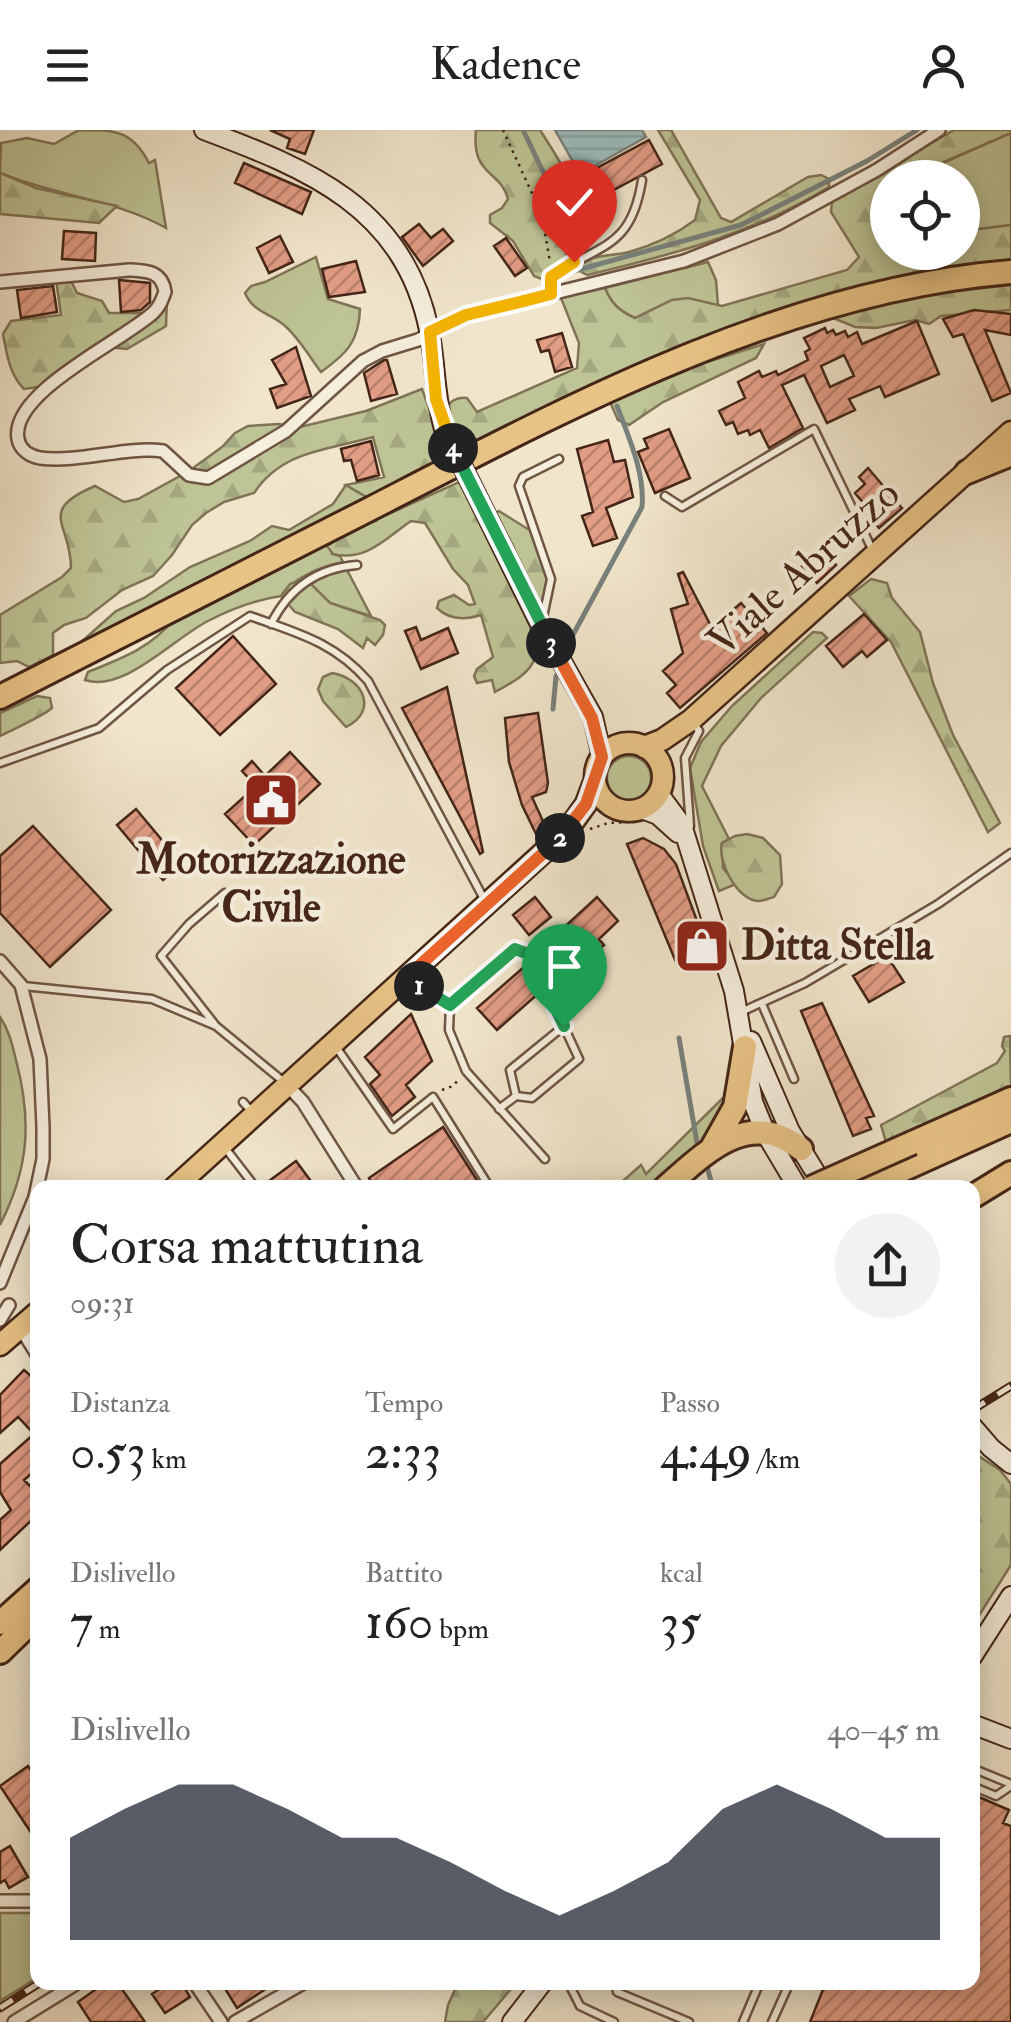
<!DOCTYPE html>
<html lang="it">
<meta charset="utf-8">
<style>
:root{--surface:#fff;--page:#f2f2f2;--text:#222;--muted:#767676;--accent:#111827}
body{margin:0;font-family:"IM FELL Double Pica",serif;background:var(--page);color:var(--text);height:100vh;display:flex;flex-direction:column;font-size:38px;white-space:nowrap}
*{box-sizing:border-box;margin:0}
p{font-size:32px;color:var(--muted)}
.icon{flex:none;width:55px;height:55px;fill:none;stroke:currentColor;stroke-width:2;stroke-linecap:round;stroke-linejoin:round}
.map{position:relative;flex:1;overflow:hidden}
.side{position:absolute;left:30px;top:1050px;width:950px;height:810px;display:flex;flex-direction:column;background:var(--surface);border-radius:20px;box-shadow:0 5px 25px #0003}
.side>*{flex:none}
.controls{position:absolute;left:870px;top:30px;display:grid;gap:20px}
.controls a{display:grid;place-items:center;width:110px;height:110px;border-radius:50%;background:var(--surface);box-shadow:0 5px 25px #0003;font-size:50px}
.pin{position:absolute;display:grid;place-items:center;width:85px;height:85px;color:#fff;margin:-102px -42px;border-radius:50% 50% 50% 0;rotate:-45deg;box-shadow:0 0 10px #0007}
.pin .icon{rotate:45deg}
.km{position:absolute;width:50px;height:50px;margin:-25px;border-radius:50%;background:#222;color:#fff;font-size:28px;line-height:50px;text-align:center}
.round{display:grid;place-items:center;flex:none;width:105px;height:105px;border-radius:52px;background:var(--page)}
.head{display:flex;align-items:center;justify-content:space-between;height:170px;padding:0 40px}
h1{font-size:55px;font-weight:600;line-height:75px}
.metrics{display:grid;grid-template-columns:repeat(3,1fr);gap:15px;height:170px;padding:10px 40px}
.metrics div{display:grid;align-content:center}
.metrics b{font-size:50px;font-weight:600}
.metrics small{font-size:28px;font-weight:400}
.metrics p{font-size:28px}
.chart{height:280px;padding:20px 40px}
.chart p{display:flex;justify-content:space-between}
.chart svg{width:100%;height:180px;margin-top:10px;fill:var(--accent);opacity:.7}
header{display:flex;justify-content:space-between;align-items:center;height:130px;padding:0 40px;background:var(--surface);font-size:45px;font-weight:600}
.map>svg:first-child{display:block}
.green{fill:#bec495;stroke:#817456;stroke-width:2.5}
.forest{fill:url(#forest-firs);stroke:#817456;stroke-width:2.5}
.water{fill:url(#water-rules);stroke:#79817c;stroke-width:2.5}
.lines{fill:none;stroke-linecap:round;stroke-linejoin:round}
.stream{stroke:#79817c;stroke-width:5}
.building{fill:url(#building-hatch);stroke:#442517;stroke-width:2.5;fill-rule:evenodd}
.lane-casing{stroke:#6f5544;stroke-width:11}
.street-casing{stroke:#6f5544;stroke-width:16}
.secondary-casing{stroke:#442517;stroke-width:22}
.primary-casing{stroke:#442517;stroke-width:25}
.highway-casing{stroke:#442517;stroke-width:28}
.path{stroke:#442517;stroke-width:2.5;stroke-dasharray:2.5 5;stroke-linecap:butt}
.lane{stroke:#f6efde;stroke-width:6}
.street{stroke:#f6efde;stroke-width:11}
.secondary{stroke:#f6efde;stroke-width:18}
.primary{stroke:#e8c386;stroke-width:20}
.highway{stroke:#e8c386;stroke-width:22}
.rail-casing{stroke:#442517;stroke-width:9}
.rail{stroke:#f6efde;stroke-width:5;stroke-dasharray:15;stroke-linecap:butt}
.secondary-bridge-casing{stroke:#442517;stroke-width:22;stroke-linecap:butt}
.highway-bridge-casing{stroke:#442517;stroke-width:28;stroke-linecap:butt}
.secondary-bridge{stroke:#f6efde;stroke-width:18}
.highway-bridge{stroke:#e8c386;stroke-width:22}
.split-1-casing{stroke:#fff;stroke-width:20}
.split-2-casing{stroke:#fff;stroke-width:20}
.split-3-casing{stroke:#fff;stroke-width:20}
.split-4-casing{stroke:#fff;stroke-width:20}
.split-5-casing{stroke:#fff;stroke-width:20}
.split-6-casing{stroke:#fff;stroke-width:20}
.split-1{stroke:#22a559;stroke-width:12}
.split-2{stroke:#f0652b;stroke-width:12}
.split-3{stroke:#f0652b;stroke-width:12}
.split-4{stroke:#22a559;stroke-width:12}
.split-5{stroke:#f5b400;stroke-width:12}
.split-6{stroke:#f5b400;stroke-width:12}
.labels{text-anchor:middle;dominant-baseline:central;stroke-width:9;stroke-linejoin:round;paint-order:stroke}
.street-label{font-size:42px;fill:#442517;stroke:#f6efde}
.poi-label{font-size:42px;font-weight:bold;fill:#442517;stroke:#f6efde}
</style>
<header><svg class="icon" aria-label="menu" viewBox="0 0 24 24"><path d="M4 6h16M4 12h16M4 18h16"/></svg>Kadence<svg class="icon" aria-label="person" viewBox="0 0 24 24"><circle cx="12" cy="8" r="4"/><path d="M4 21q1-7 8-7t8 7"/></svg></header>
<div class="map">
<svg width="1011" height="1892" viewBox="0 0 1011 1892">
<defs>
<pattern id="forest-firs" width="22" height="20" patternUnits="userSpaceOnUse" patternTransform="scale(2.5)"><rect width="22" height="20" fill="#bec495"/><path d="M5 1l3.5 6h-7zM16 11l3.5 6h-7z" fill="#a4a880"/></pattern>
<pattern id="water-rules" width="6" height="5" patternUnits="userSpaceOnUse" patternTransform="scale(2.5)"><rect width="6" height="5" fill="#9dbebf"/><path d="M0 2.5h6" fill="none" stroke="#88a3a3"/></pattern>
<pattern id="building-hatch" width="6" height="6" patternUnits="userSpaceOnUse" patternTransform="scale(2.5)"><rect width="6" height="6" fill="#e29d85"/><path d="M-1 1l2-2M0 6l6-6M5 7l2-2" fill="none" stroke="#b9806c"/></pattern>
</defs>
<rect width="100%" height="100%" fill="#f1e6cc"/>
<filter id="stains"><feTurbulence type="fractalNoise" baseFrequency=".002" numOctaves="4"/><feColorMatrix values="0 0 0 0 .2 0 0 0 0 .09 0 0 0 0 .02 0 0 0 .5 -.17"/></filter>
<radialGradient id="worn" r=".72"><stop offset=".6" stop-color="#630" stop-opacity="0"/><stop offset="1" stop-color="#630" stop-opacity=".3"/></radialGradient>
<path class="green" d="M79,0c36,0 53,0 70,33l6,-3 11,68c-52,-29 -110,-32 -166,-55l1,-30 26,-5 27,6z
M1011,3v92l-48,6 -1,-53h-53z
M316,127l12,42 32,10c-1,33 -14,45 -39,63 -12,-16 -22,-34 -37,-47 -14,-12 -31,-13 -39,-32l6,-7 14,-4z
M708,132l8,18 2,25 -46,-5 -37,18c-16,-7 -24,-15 -30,-30z
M346,355l24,14 -280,142 -9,1 35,-31 28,-13 46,-31 60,-26 22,-15 17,4 44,-26z
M329,412l3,12 8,2 3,6c-21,4 -51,16 -62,34 -26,4 -50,13 -73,25 -34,17 -84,72 -123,59l3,-8c32,-13 63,-24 85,-52z
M346,438l25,48 -41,-13 -21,-20z
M813,502l9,1 5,5 -66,60 -40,48 -19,40 27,53 -7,4 1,25 13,16 -17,7 -16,-45 -13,-78 11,-26 31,-36z
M607 648a22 22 0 1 1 44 0a22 22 0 1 1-44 0Z
M0,887c9,13 12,27 16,43 16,61 13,108 -16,165z
M728,963c-2,38 -50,71 -76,94l-37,1 26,-23 5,9z
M38,1783l-1,65 -37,23v-88z"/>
<path class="forest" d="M476,0h64c33,51 69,107 2,149l-8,-3 -21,-35 -23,-18v-8l12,-7 6,-9c-7,-29 -37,-22 -32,-69z
M658,0h13l50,88 10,4 77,-45 13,-2 8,4v8c-75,46 -157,68 -242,88l-9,-5c12,-18 33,-13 51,-18 25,-7 46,-17 66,-32l5,-20z
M954,0h57v3l-102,44 -21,1 -1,9 -6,3c-4,12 6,44 7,62h74l1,-21 48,-6v41l-121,18 -428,168 -17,-43c6,-8 11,-12 22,-11l10,14 100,-44 2,-25 -18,-45 44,-10c6,15 14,23 30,30l37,-18 16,-2 34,8 125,-36 12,-13 -28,-45 1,-11z
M0,43l36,15 81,18 -18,17 -99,-9z
M56,149l15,2 6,12 25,8 7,12h49l9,-14 -1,27 -39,23 -20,-2 -48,37 -35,5c-15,-15 -17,-35 -21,-55l8,-13 50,-6z
M1011,155v25l-70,6 -12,8 -14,-4 -39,8 -21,-1 -22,-9 80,-22z
M764,214l-8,14 -93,44 -34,23 -11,-5 -8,-18 94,-39z
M422,259l26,71 -78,39 -24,-14 38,-8 -11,-40c-44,13 -91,13 -119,56l-30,9 -18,11 -14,12 -20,30 -19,21 -31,14 -36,28 -22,7 -11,8v22l-24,12 -12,-6 -17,2v-48l62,-38 9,-9c0,-45 -35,-57 24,-82l29,16 14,-3 51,-28 33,-24 13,-14 13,-7 31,-2 17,4 70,-17z
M459,352c16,30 84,148 76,176 -6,17 -26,26 -40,34l-3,-12 -15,3 -3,-7 3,-7 16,-12 -12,-42c-16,5 -32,5 -44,-7l2,-7 15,-6 15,10 6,-1 -7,-19 -15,-16 -28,-46 -14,-2c-25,17 -45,41 -78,33l-6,-8 22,-14z
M499,381l32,20 18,55 -5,16 -8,1 -44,-88z
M871,449l16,4 5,15 28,34 13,51 20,52 47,88 -12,9 -97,-190 -42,-46z
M301,450l11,5 18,18 50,17 5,5 -2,10 -8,10 -8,-7 -4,10 -25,-19 -43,-17 -14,-16 9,-12z
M332,543c31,5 47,38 14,54l-23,-26 -5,-12 5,-12z
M37,566l13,2 2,10c-9,8 -40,22 -52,28v-23z
M747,704l16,4 17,17 2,29 -8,13c-5,1 -10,4 -16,4 -21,-1 -41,-40 -36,-58l13,-7z
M1010,906l1,49 -125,57 -5,-17 116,-62 8,-12 -3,-5 2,-9z
M974,1323l26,17 11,14v81l-38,60z
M458,1853v-1l58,1 -33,39h-38l3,-17z"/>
<path class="water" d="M555,0h87l4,7 -66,37z"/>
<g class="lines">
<path class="stream" d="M523,0l26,54 19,73
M574,141l167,-46 126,-64 50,-31
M567,516l75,-139c3,-34 -13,-69 -25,-101
M553,579l3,-33
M679,908l18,105
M706,1033l5,18"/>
</g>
<path class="building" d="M270,0h44l-9,24 -18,-6 3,-9z
M649,10l13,24 -67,36 -13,-24z
M244,33l67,29 -9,22 -67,-31z
M419,94l12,14 12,-9 10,12 -30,25 -21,-29z
M64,101l32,2 -1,28 -33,-2z
M280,106l13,26 -24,11 -12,-25z
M506,108l21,30 -12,8 -21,-30z
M356,131l9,31 -36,5 -7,-28z
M119,150l31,3v19l-9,8 -20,2z
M53,156l4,26 -36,6 -4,-28z
M974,180l37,4v21l-26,-5 26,63 -19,8 -29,-67 -10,3 -10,-18z
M917,191l22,53 -54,23 -5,-11 -31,13 6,11 -28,13 -23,-48 -22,10 21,43 -34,20 -9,-18 -10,5 -2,-5 -10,4 -5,-12 -7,3 -7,-14 26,-13 -7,-16 21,-11 3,6 14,-6 2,4 30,-15 -3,-8 5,-3 -6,-11 21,-10 2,5 6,-3 3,5 9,-4 3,6 9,-5 5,12zM844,225l10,21 -24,11 -9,-21z
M562,203l10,34 -17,5 -6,-22 -8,2 -4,-12z
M296,217l15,49 -34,12 -7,-19 16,-5 -14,-24z
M384,230h3l10,34 -26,7 -7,-28z
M669,299l21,49 -35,15 -17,-41 10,-4 -4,-9z
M608,310l6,22 11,-2 8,37 -27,11 11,30 -24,8 -11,-30 11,-4 -16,-63z
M371,311l8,34 -22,6 -6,-21 -7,1 -3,-12z
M868,338l34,40 -23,20 -17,-20 3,-3 -10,-12 10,-9 -6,-7z
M821,419l15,16 -19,18 -15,-17z
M683,442l29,56 29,-25 26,30 -87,75 -13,-15 9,-8 -13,-14 20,-18 -12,-44 17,-5 -10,-30z
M864,484l23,26 -20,17 -5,-6 -19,16 -17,-21z
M416,497l5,13 27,-12 10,25 -37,16 -16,-38z
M233,506l43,48 -56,51 -44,-47z
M447,557l36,165 -3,2 -78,-146z
M538,583l10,70 -2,9 -14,5 14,31 -9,8 -15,-31 -13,-43 -4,-44z
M290,622l30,32 -66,61 -29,-31 31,-28 -14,-15 10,-10 13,15z
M136,679l46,55 -19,16 -46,-55z
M33,696l78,84 -61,57 -50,-54v-57z
M643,708l21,11 12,15 34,92 -32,11 -51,-123z
M535,767l16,20 -22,18 -16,-20z
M597,767l21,24 -19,18 5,6 -18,15 -26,-29z
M887,826l17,26 -35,20 -16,-26z
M524,837l16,25 -43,38 -20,-22z
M822,873l52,113 -8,2 5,11 -18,7 -52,-125z
M411,884l21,47 -26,24 9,12 -23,19 -22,-32 10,-9 -15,-18z
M443,997l39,61h-107l-6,-10z
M296,1031l20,27h-42l-5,-7z
M24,1240l14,12v86l-14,12 14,14v20l-38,36v-30l11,-10 -11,-18v-28l34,-30 -16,-17 -18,16v-38z
M28,1636l10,15v62l-38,-57z
M972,1664l37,16 -6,13 8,3v196h-201l16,-40h146z
M10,1716l18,31 -19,11 -4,-8 -5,3v-31z
M106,1852h11l28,40h-54l-13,-20z
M170,1852h11l9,15 -25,16 -13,-19z
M221,1852h55l-39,26z"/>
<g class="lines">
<g class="lane-casing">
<path id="lane" d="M551,147c49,-34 80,-27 91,-97
M665,366l17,11 132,-78 58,120
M543,487l8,-38 -32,-93 4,-9 36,-18
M271,494c18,-36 46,-56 86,-59
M0,633l99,-35 68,-58 83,-54c47,17 84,26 118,65l116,218
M690,696l-5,-68 14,-27 -4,-6
M409,846l12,13 29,16 -1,25 17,41 79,88
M23,856l129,13 64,27 -55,-70 28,-32 36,-31
M762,874l32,75
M450,875l65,-56 16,6 48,104 -47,39 -16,-2
M741,882l64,-29 133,-79 73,-51
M216,896l68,56
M334,914l59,85 40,-32 57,91
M243,972l11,12
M499,979l17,-13 -6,-26 54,-44
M226,1019l30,39
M972,1638l39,16
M972,1656l24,10 15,-10
M568,1852l12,24 34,16
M615,1852l2,10 72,30
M743,1892l17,-40
M772,1892l18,-40"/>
</g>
<g class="street-casing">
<path id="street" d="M0,152l129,-12c18,1 33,1 36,22 -3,8 -5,14 -11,20 -29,28 -145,80 -136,127 2,11 12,17 22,19 41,5 85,-12 123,-7l26,24 19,3 78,-47 77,-70 19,-10 36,-11 48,-25 218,-54 94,-37 99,-54 62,-40
M0,831l21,24 19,74 3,68v32l-8,38 -35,86
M287,955l16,17 54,86
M0,1190l9,-15
M20,1197l18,29
M0,1771h38
M194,1852l27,40
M14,1892l65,-40
M235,1892l70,-40"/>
</g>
<g class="secondary-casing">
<path id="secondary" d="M204,0c104,39 200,77 225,200 7,33 5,64 15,99
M477,366l59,120 57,101 9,40
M659,664l23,31 52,166 19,111 13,32 32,54
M642,679l16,6 20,18
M751,911l39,90 35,57
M972,1296l19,22 20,16
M972,1527l39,-61
M972,1594l39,15
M512,1892l31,-40"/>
</g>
<g class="primary-casing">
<path id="primary" d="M595 647a34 34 0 1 1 68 0a34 34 0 1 1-68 0Z
M644,617l18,-7 29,-20 320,-288
M174,1058l392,-356 20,-28 9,-24
M0,1215l38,-33"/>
</g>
<g class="highway-casing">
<path id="highway" d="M967,342l44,-18
M0,567c124,-62 247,-125 370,-188 198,-102 416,-219 641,-237
M912,1013l99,-44
M713,1016l22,-39 10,-60
M665,1058c39,-34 83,-81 136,-39
M862,1058l149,-67
M972,1067l39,-24
M0,1493l38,-34
M0,1522l38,-37"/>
</g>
<path class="path" d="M503,0l39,85 8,47
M590,699l18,-6 23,-1
M442,960l11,-4 7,-8"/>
<use href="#lane" class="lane"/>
<use href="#street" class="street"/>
<use href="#secondary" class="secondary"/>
<use href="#primary" class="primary"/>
<use href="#highway" class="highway"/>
<g class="rail-casing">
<path id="rail" d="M972,1280l39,-24
M0,1878l41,-26"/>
</g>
<use href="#rail" class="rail"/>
<g class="secondary-bridge-casing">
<path id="secondary-bridge" d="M444,299l33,67"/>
</g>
<g class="highway-bridge-casing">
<path id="highway-bridge" d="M811,1058l101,-45"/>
</g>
<use href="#secondary-bridge" class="secondary-bridge"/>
<use href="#highway-bridge" class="highway-bridge"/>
</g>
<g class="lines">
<g class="split-1-casing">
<path id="split-1" d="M419,856l31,19 65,-56 16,6 33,71"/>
</g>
<g class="split-2-casing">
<path id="split-2" d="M419,856l-10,-11 151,-137"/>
</g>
<g class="split-3-casing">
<path id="split-3" d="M551,513l41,75 10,39 -16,47 -26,34"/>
</g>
<g class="split-4-casing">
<path id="split-4" d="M453,318l98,195"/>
</g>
<g class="split-5-casing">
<path id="split-5" d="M453,318l-17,-49 -6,-67 36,-17 58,-14"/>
</g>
<g class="split-6-casing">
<path id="split-6" d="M524,171l27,-7v-17l23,-15"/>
</g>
<use href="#split-1" class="split-1"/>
<use href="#split-2" class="split-2"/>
<use href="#split-3" class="split-3"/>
<use href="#split-4" class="split-4"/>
<use href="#split-5" class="split-5"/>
<use href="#split-6" class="split-6"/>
</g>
<defs>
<g id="civic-square" transform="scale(2.875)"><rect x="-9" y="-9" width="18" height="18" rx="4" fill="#8f2418" stroke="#f6efde"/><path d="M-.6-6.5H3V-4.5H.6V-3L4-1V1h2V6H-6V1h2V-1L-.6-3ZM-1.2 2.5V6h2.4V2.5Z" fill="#fff"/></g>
<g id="shop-square" transform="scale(2.875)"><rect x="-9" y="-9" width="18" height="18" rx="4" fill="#8f2418" stroke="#f6efde"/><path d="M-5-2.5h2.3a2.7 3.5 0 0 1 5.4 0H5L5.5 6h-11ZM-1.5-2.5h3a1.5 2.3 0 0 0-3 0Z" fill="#fff"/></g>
</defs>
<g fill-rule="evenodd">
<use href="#civic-square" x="271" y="670"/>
<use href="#shop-square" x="702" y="816"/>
</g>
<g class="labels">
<g class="street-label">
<text transform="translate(804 438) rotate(-42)">Viale Abruzzo</text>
</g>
<g class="poi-label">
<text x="271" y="730">Motorizzazione<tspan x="271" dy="48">Civile</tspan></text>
<text x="741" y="816" text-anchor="start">Ditta Stella</text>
</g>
</g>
<rect width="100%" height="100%" filter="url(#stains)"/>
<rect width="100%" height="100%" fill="url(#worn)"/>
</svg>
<div class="controls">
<a><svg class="icon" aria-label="locate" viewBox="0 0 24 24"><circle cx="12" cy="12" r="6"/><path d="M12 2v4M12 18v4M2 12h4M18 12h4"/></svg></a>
</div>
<div class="pin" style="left:564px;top:896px;background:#1e9e55"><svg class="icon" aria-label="arrive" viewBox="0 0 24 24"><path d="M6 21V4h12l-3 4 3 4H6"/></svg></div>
<div class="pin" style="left:574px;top:132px;background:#d93025"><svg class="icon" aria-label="check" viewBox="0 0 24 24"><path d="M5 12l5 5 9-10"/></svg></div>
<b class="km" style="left:419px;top:856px">1</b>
<b class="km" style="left:560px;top:708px">2</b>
<b class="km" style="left:551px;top:513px">3</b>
<b class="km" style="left:453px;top:318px">4</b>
<section class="side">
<div class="head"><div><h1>Corsa mattutina</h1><p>09:31</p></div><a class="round"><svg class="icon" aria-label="share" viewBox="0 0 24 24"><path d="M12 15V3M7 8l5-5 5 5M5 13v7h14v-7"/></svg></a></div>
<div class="metrics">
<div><p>Distanza</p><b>0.53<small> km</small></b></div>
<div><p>Tempo</p><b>2:33</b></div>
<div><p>Passo</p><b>4:49<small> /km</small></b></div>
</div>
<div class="metrics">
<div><p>Dislivello</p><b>7<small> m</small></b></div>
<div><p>Battito</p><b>160<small> bpm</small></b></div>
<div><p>kcal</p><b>35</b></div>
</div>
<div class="chart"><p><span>Dislivello</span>40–45 m</p>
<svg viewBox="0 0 160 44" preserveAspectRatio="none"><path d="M0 44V19L10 12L20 6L30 6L40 12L50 19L60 19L70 25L80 32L90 38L100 32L110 25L120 12L130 6L140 12L150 19L160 19V44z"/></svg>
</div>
</section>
</div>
